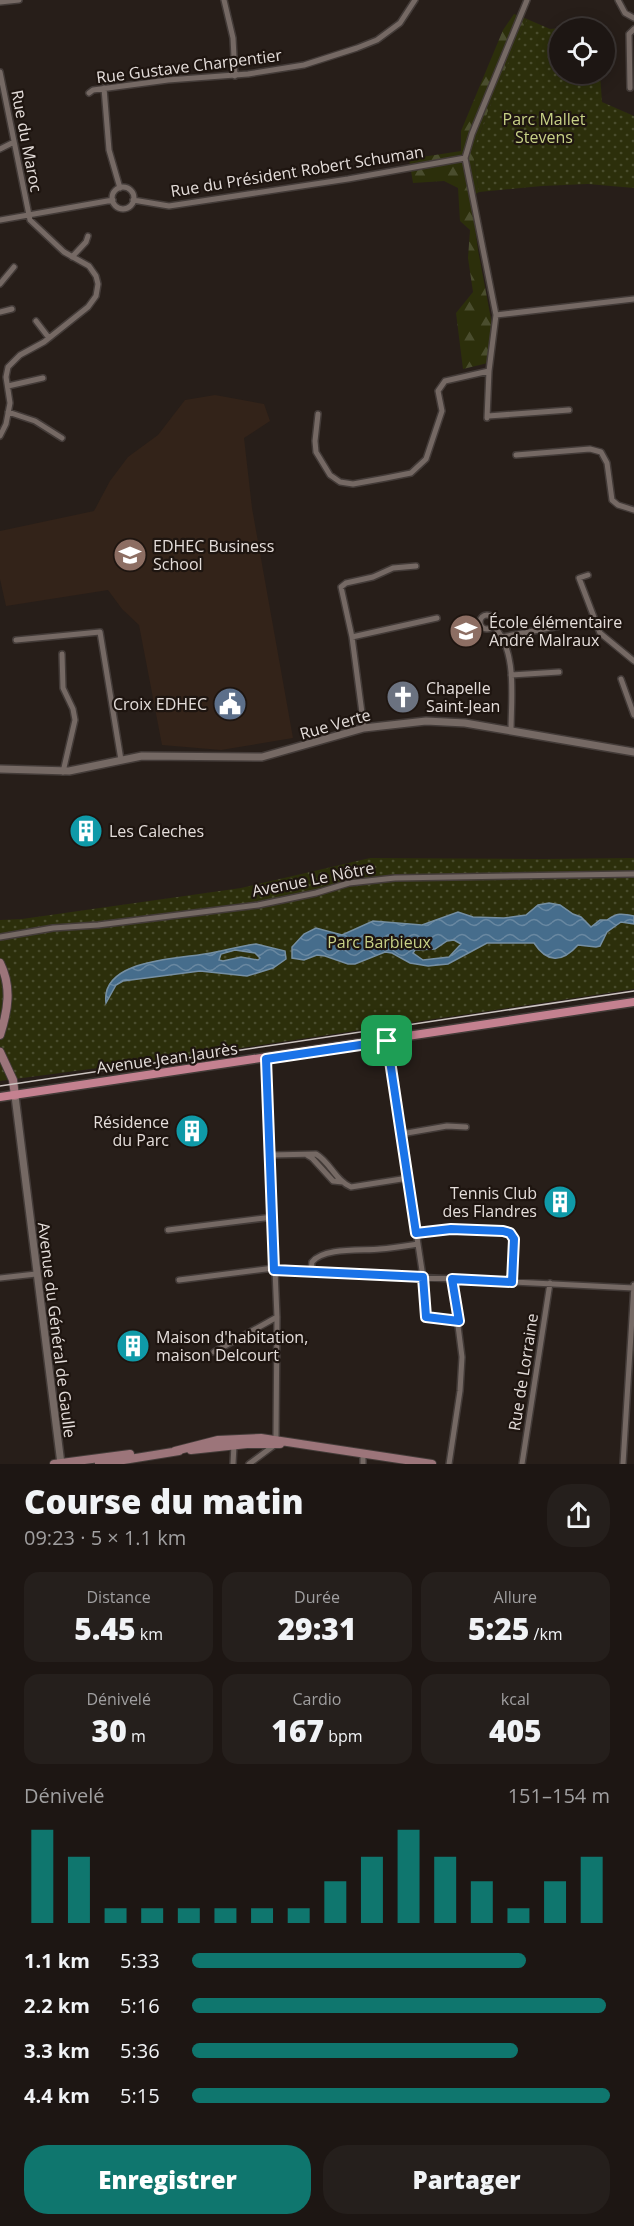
<!DOCTYPE html>
<html lang="fr">
<meta charset="utf-8">
<style>
:root{--surface:#1d1613;--page:#251f1c;--text:#f1f3f6;--muted:#a09fa0;--line:#3b3533;--accent:#0f766e}
body{margin:0;font-family:"Open Sans",sans-serif;background:var(--page);color:var(--text);height:100vh;display:flex;flex-direction:column;font-size:22px;white-space:nowrap}
*{box-sizing:border-box;margin:0}
p{font-size:20px;color:var(--muted)}
.icon{flex:none;width:33px;height:33px;fill:none;stroke:currentColor;stroke-width:2;stroke-linecap:round;stroke-linejoin:round}
.map{position:relative;height:1464px;overflow:hidden}
.drawer{display:flex;flex-direction:column;background:var(--surface);flex:1}
.drawer>*{flex:none}
.buttons{position:absolute;left:549px;top:18px;display:grid;gap:12px}
.buttons a{display:grid;place-items:center;width:66px;height:66px;border-radius:50%;background:var(--surface);box-shadow:0 3px 15px #0003,0 0 0 2px var(--line);font-size:30px}
.pin{position:absolute;display:grid;place-items:center;width:51px;height:51px;color:#fff;margin:-26px;border-radius:12px;box-shadow:0 3px 9px #0006}
.round{display:grid;place-items:center;flex:none;width:63px;height:63px;border-radius:24px;background:var(--page)}
.overview{display:flex;align-items:center;justify-content:space-between;height:102px;padding:0 24px}
h1{font-size:33px;font-weight:800;line-height:45px}
.stats{display:grid;grid-template-columns:repeat(3,1fr);gap:9px;height:102px;padding:6px 24px}
.stats div{display:grid;align-content:center;border-radius:15px;background:var(--page);text-align:center}
.stats b{font-size:30px;font-weight:800}
.stats small{font-size:16px;font-weight:400}
.stats p{font-size:16px}
.chart{height:168px;padding:12px 24px}
.chart p{display:flex;justify-content:space-between}
.chart svg{width:100%;height:108px;margin-top:6px;stroke:var(--accent);stroke-width:6}
.action{display:flex;gap:12px;margin-top:auto;padding:12px 24px}
.action a{flex:1;height:69px;border-radius:24px;background:var(--accent);color:#fff;font-size:24px;font-weight:800;line-height:69px;text-align:center}
.action a+a{background:var(--page);color:var(--text)}
ul{padding:0 24px;list-style:none;font-size:20px}
li{display:grid;grid-template-columns:96px 72px 1fr;align-items:center;height:45px}
li i{height:15px;border-radius:8px;background:var(--accent)}
.map>svg:first-child{display:block}
.education{fill:#332319}
.forest{fill:url(#forest-firs)}
.park{fill:url(#park-dots)}
.water{fill:url(#water-waves);stroke:#758fa3;stroke-width:1.5;fill-rule:evenodd}
.lines{fill:none;stroke-linecap:round;stroke-linejoin:round}
.minor-casing{stroke:#433b38;stroke-width:8}
.tertiary-casing{stroke:#433b38;stroke-width:10}
.secondary-casing{stroke:#433b38;stroke-width:10}
.primary-casing{stroke:#433b38;stroke-width:11}
.minor{stroke:#756964;stroke-width:5}
.tertiary{stroke:#756964;stroke-width:7}
.secondary{stroke:#9c757a;stroke-width:8}
.primary{stroke:#c48190;stroke-width:8}
.tram{stroke:#ccc4c1;stroke-width:1.5}
.route-casing{stroke:#fff;stroke-width:12}
.route{stroke:#1a73e8;stroke-width:8}
.labels{text-anchor:middle;dominant-baseline:central;stroke-width:4.5;stroke-linejoin:round;paint-order:stroke}
.street-label{font-size:16px;fill:#e4ddda;stroke:#1e1510}
.park-label{font-size:16px;fill:#c7d086;stroke:#1e1510}
.poi-label{font-size:16px;fill:#e4ddda;stroke:#1e1510;text-anchor:start}
</style>
<div class="map">
<svg width="634" height="1464" viewBox="0 0 634 1464">
<defs>
<pattern id="forest-firs" width="22" height="20" patternUnits="userSpaceOnUse" patternTransform="scale(1.5)"><rect width="22" height="20" fill="#2c2f0b"/><path d="M5 1l3.5 6h-7zM16 11l3.5 6h-7z" fill="#4a4d2e"/></pattern>
<pattern id="park-dots" width="8" height="8" patternUnits="userSpaceOnUse" patternTransform="scale(1.5)"><rect width="8" height="8" fill="#2c2f0b"/><path d="M2 2h.1M6 6h.1" fill="none" stroke="#4a4d2e" stroke-width="1.8" stroke-linecap="round"/></pattern>
<pattern id="water-waves" width="16" height="10" patternUnits="userSpaceOnUse" patternTransform="scale(1.5)"><rect width="16" height="10" fill="#466d8c"/><path d="M0 5q4-4 8 0t8 0" fill="none" stroke="#6988a1"/></pattern>
</defs>
<rect width="100%" height="100%" fill="#271e19"/>
<path class="education" d="M215,395l49,9 6,17 -26,17 8,70 41,230 -72,12 -59,-5 -23,-120 -17,-16 -14,-19 -102,16 -6,-27v-48l94,-20 16,-30 18,-24 30,-22 27,-35z"/>
<path class="forest" d="M514,14l13,5 -34,79 -19,51v12l5,31 -8,5 7,53 14,74 -4,39 -25,6 -7,-56 17,-21 -5,-34 2,-28 -10,-9 -2,-33 -14,-7 -31,2 -4,-24 52,-8v-20l42,-101z"/>
<path class="park" d="M527,19l23,10 47,-4 1,3h-38v46h40l2,28 32,14v72l-46,-4 -46,2 -63,6 -5,-31v-12l19,-51z
M370,858l172,1 92,-1v131l-446,67 -188,25v-161l22,-1 219,-31z"/>
<path class="water" d="M549,903l11,2 13,9 8,3 10,10 9,-7h7c10,-7 14,-7 27,-4v8l-13,-2 -14,10 -7,14 -4,1 -18,-2c-16,18 -31,18 -44,-2h-47l-39,21 -20,2 -18,-3 -18,-10 -7,-1 -30,12h-7l-23,-8 -8,-1 -13,5 -12,-2v-11l12,-13 12,-6 26,7 31,-14 49,4 36,-13 15,5 31,1 22,-3 12,-10zM454,940l7,4 -12,13 -26,3 -10,-7 2,-3 20,-1 12,-8z
M256,944l29,7 1,8 -13,9 -26,8 -47,-5 -77,10 -7,4 -10,18c-6,-45 76,-44 105,-50 16,-3 29,-7 45,-9zM235,950l20,3 5,5 -2,2 -17,-3 -18,4 -4,-1 2,-6z"/>
<g class="lines">
<g class="minor-casing">
<path id="minor" d="M224,0l9,38 2,38
M618,0l7,13 9,5
M0,2l19,-2
M0,72l30,148 34,32 25,14 7,10 2,8 -2,12 -8,11 -44,35 -24,13 -12,12 -2,10 4,26 -4,21 -6,12
M104,88l5,62 11,38
M630,88l-1,-54 5,-5
M89,93l4,-3 75,-10 80,-6 56,-9 53,-17 20,-8 23,-17 15,-23
M0,149l14,-7
M112 198a11 11 0 1 1 22 0a11 11 0 1 1-22 0Z
M133,200l36,6 179,-27 117,-21
M0,220l113,-20
M72,257l14,-15 2,-6
M0,284l14,-17
M0,312l12,-3
M496,315l138,-16
M36,321l13,17
M8,386l35,-8
M8,412l27,9 27,17
M318,414l-3,27 1,11 14,23 10,7 13,2 33,-6 25,-5 15,-14 16,-48 -4,-20 7,-10 44,-10
M488,416l81,-6
M487,418l2,-47 7,-56 -31,-157 7,-24 55,-134
M516,455l74,-6 11,3 6,11 5,37 6,5 16,5
M588,575l-9,3 21,55 34,28
M480 622a7 7 0 1 1 14 0a7 7 0 1 1-14 0Z
M493,625c25,26 18,73 18,106
M352,637l85,-19
M502,637l79,-15
M16,640l84,-8 21,128
M62,654l1,34 10,21 2,11 -12,52
M511,675l48,-3
M621,679l13,36
M364,728l-12,-91 -11,-50 5,-4 27,-6 20,-9 23,-2
M0,937l53,-9 45,-3 160,-20 58,-12 33,-10 46,-5 239,-4
M387,1041l36,236 3,40 33,4
M401,1134l46,-8 19,1
M271,1155l45,-1c14,8 20,27 35,33l57,-9
M307,1155l5,3 21,23 10,1
M168,1230l105,-13
M416,1233l42,-4 52,4 4,6 -2,43
M274,1270l360,18
M311,1272l1,-10c12,-15 51,-11 68,-13 13,-1 25,-3 38,-5
M0,1278l36,-4
M179,1280l95,-12
M214,1352l63,-35
M233,1464l1,-19
M249,1464l27,-20v-8l1,-119 -11,-258
M363,1464v-11
M449,1464l11,-73 2,-34 -10,-78
M522,1464l28,-181
M623,1464l11,-179"/>
</g>
<g class="tertiary-casing">
<path id="tertiary" d="M0,769l69,2 73,-15 120,1 102,-29 62,-7 39,2 169,29
M15,1096l46,368"/>
</g>
<g class="secondary-casing">
<path id="secondary" d="M0,963c12,24 8,47 0,72
M0,1052l13,28 2,16
M191,1450l56,-6h33
M175,1451l43,-11 43,-2 171,26
M54,1464l76,-10
M99,1464l80,-13"/>
</g>
<g class="primary-casing">
<path id="primary" d="M0,1097l634,-95"/>
</g>
<use href="#minor" class="minor"/>
<use href="#tertiary" class="tertiary"/>
<use href="#secondary" class="secondary"/>
<use href="#primary" class="primary"/>
<path class="tram" d="M0,1086l634,-95"/>
</g>
<g class="lines">
<g class="route-casing">
<path id="route" d="M387,1041l29,192 35,-4 52,2 7,2 4,6 -2,43 -60,-3 7,42 -33,-4 -3,-40 -149,-7 -8,-211z"/>
</g>
<use href="#route" class="route"/>
</g>
<defs>
<g id="university-disc" transform="scale(1.725)"><circle r="9.5" fill="#8d6e63" stroke="#1e1510"/><path d="M0-5L7-2L0 1L-7-2ZM-4 1L0 2.5L4 1V4Q0 6-4 4Z" fill="#fff"/></g>
<g id="school-disc" transform="scale(1.725)"><circle r="9.5" fill="#8d6e63" stroke="#1e1510"/><path d="M0-5L7-2L0 1L-7-2ZM-4 1L0 2.5L4 1V4Q0 6-4 4Z" fill="#fff"/></g>
<g id="church-disc" transform="scale(1.725)"><circle r="9.5" fill="#6b7280" stroke="#1e1510"/><path d="M-1.2-6h2.4v3.5h3.3v2.4h-3.3V6h-2.4V-.1h-3.3v-2.4h3.3Z" fill="#fff"/></g>
<g id="civic-disc" transform="scale(1.725)"><circle r="9.5" fill="#5c6f8a" stroke="#1e1510"/><path d="M-.6-6.5H3V-4.5H.6V-3L4-1V1h2V6H-6V1h2V-1L-.6-3ZM-1.2 2.5V6h2.4V2.5Z" fill="#fff"/></g>
<g id="building-disc" transform="scale(1.725)"><circle r="9.5" fill="#0f9aa8" stroke="#1e1510"/><path d="M-4-6H4V6H1V3H-1V6H-4ZM-2.5-4.3h1.7v1.8h-1.7ZM.8-4.3h1.7v1.8H.8ZM-2.5-1h1.7V.8h-1.7ZM.8-1h1.7V.8H.8Z" fill="#fff"/></g>
</defs>
<g fill-rule="evenodd">
<use href="#university-disc" x="130" y="555"/>
<use href="#school-disc" x="466" y="631"/>
<use href="#church-disc" x="403" y="697"/>
<use href="#civic-disc" x="230" y="704"/>
<use href="#building-disc" x="86" y="831"/>
<use href="#building-disc" x="192" y="1131"/>
<use href="#building-disc" x="560" y="1202"/>
<use href="#building-disc" x="133" y="1346"/>
</g>
<g class="labels">
<g class="street-label">
<text transform="translate(189 66) rotate(-7)">Rue Gustave Charpentier</text>
<text transform="translate(27 141) rotate(79)">Rue du Maroc</text>
<text transform="translate(297 171) rotate(-9)">Rue du Président Robert Schuman</text>
<text transform="translate(335 724) rotate(-16)">Rue Verte</text>
<text transform="translate(313 879) rotate(-11)">Avenue Le Nôtre</text>
<text transform="translate(167 1058) rotate(-8)">Avenue Jean Jaurès</text>
<text transform="translate(57 1330) rotate(83)">Avenue du Général de Gaulle</text>
<text transform="translate(523 1372) rotate(-81)">Rue de Lorraine</text>
</g>
<g class="park-label">
<text x="544" y="119">Parc Mallet<tspan x="544" dy="18">Stevens</tspan></text>
<text x="379" y="942">Parc Barbieux</text>
</g>
<g class="poi-label">
<text x="153" y="546">EDHEC Business<tspan x="153" dy="18">School</tspan></text>
<text x="489" y="622">École élémentaire<tspan x="489" dy="18">André Malraux</tspan></text>
<text x="426" y="688">Chapelle<tspan x="426" dy="18">Saint-Jean</tspan></text>
<text x="207" y="704" text-anchor="end">Croix EDHEC</text>
<text x="109" y="831">Les Caleches</text>
<text x="169" y="1122" text-anchor="end">Résidence<tspan x="169" dy="18">du Parc</tspan></text>
<text x="537" y="1193" text-anchor="end">Tennis Club<tspan x="537" dy="18">des Flandres</tspan></text>
<text x="156" y="1337">Maison d'habitation,<tspan x="156" dy="18">maison Delcourt</tspan></text>
</g>
</g>
</svg>
<div class="buttons">
<a><svg class="icon" aria-label="locate" viewBox="0 0 24 24"><circle cx="12" cy="12" r="6"/><path d="M12 2v4M12 18v4M2 12h4M18 12h4"/></svg></a>
</div>
<div class="pin" style="left:387px;top:1041px;background:#1e9e55"><svg class="icon" aria-label="arrive" viewBox="0 0 24 24"><path d="M6 21V4h12l-3 4 3 4H6"/></svg></div>
</div>
<section class="drawer">
<div class="overview"><div><h1>Course du matin</h1><p>09:23 · 5 × 1.1 km</p></div><a class="round"><svg class="icon" aria-label="share" viewBox="0 0 24 24"><path d="M12 15V3M7 8l5-5 5 5M5 13v7h14v-7"/></svg></a></div>
<div class="stats">
<div><p>Distance</p><b>5.45<small> km</small></b></div>
<div><p>Durée</p><b>29:31</b></div>
<div><p>Allure</p><b>5:25<small> /km</small></b></div>
</div>
<div class="stats">
<div><p>Dénivelé</p><b>30<small> m</small></b></div>
<div><p>Cardio</p><b>167<small> bpm</small></b></div>
<div><p>kcal</p><b>405</b></div>
</div>
<div class="chart"><p><span>Dénivelé</span>151–154 m</p>
<svg viewBox="0 0 160 44" preserveAspectRatio="none"><path d="M5 44V6M15 44V17M25 44V38M35 44V38M45 44V38M55 44V38M65 44V38M75 44V38M85 44V27M95 44V17M105 44V6M115 44V17M125 44V27M135 44V38M145 44V27M155 44V17"/></svg>
</div>
<ul>
<li><b>1.1 km</b>5:33<i style="width:80%"></i></li>
<li><b>2.2 km</b>5:16<i style="width:99%"></i></li>
<li><b>3.3 km</b>5:36<i style="width:78%"></i></li>
<li><b>4.4 km</b>5:15<i style="width:100%"></i></li>
</ul>
<div class="action"><a>Enregistrer</a><a>Partager</a></div>
</section>
